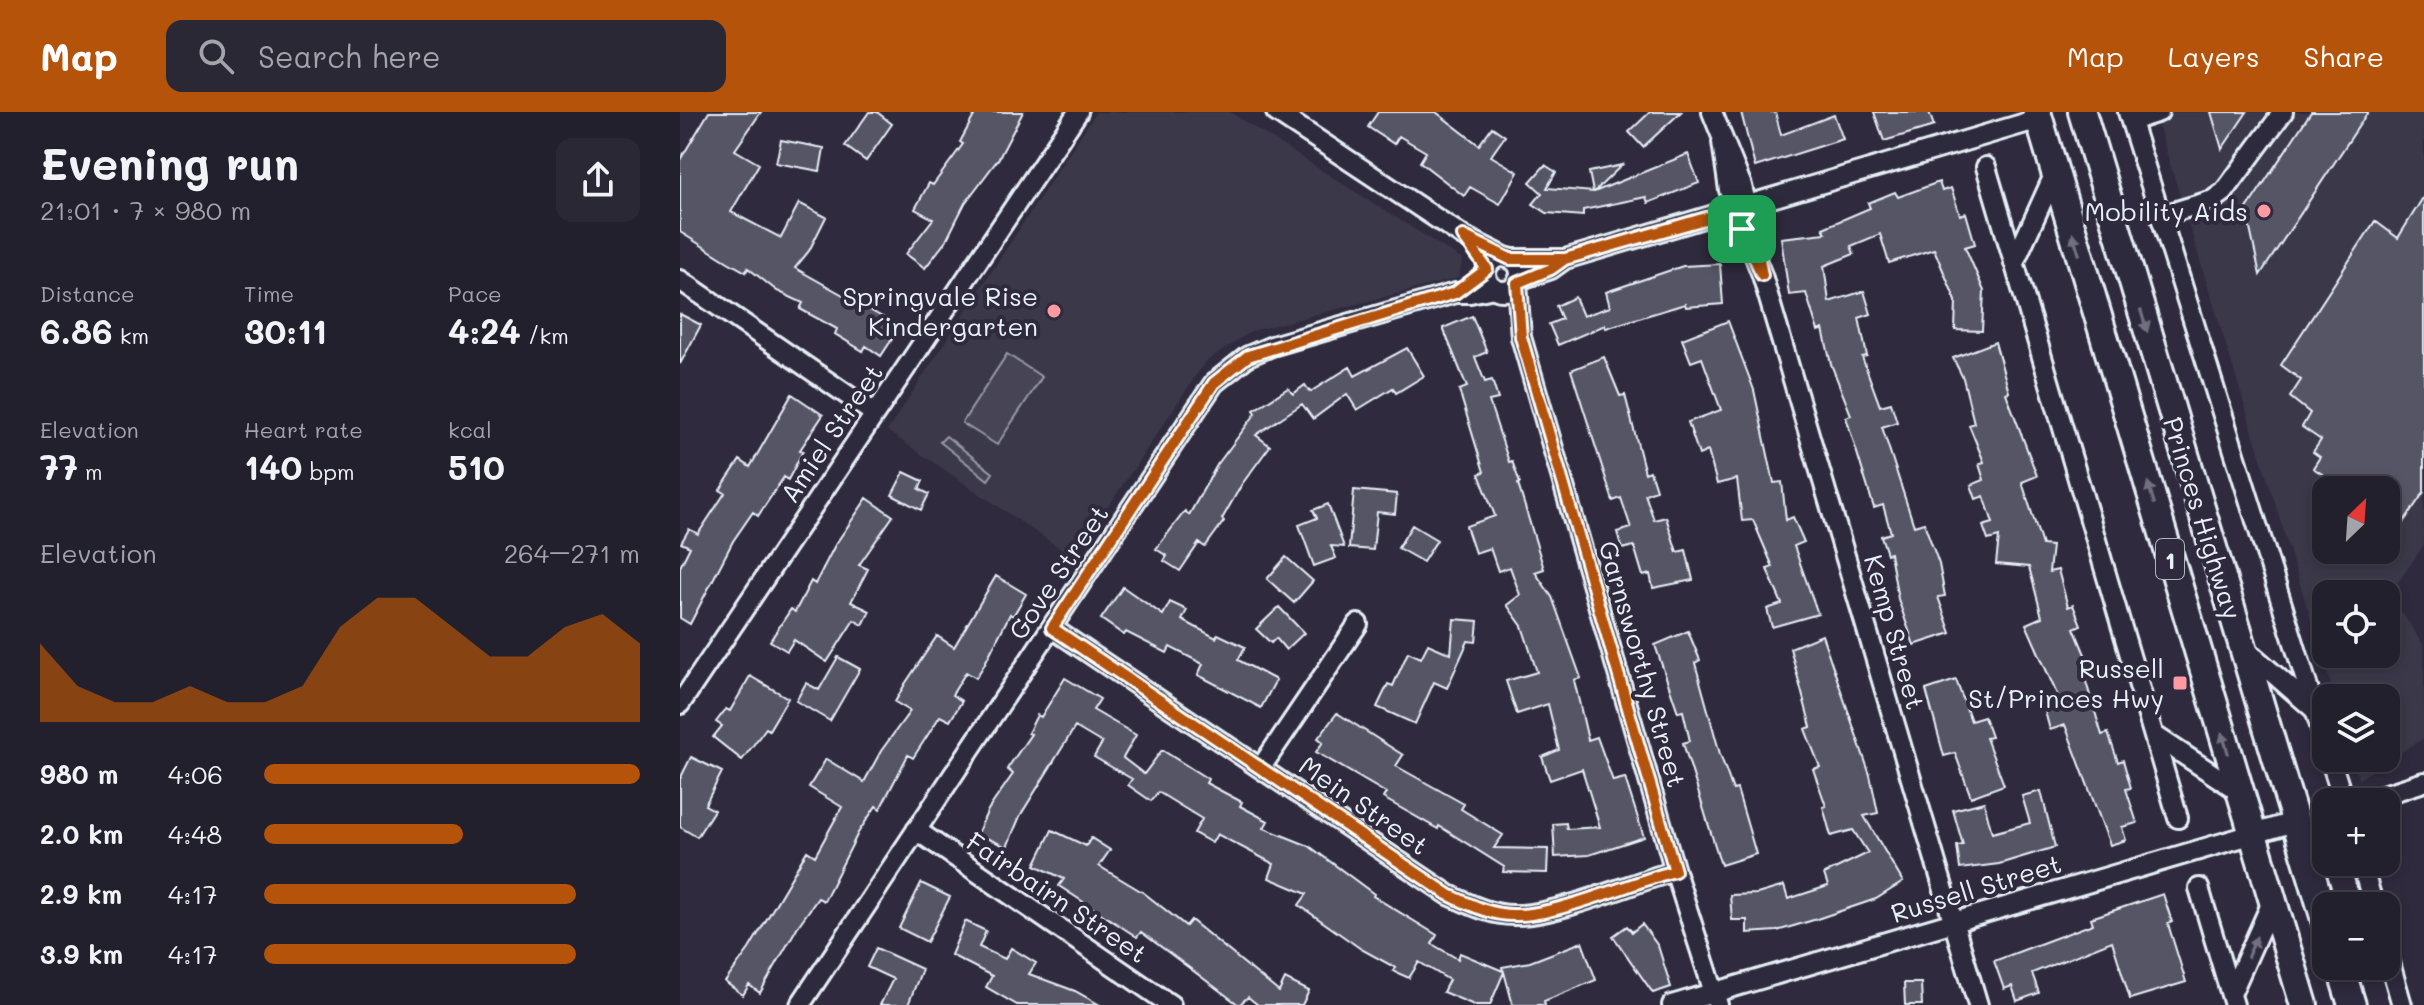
<!DOCTYPE html>
<meta charset="utf-8">
<style>
:root{--surface:#23202e;--page:#2b2836;--text:#f1f3f6;--muted:#a3a3aa;--line:#403e4a;--accent:#b45309}
body{margin:0;font-family:Mali,sans-serif;background:var(--page);color:var(--text);height:100vh;display:flex;flex-direction:column;font-size:30px;white-space:nowrap}
*{box-sizing:border-box;margin:0}
p{font-size:26px;color:var(--muted)}
.icon{flex:none;width:44px;height:44px;fill:none;stroke:currentColor;stroke-width:2;stroke-linecap:round;stroke-linejoin:round}
.map{position:relative;flex:1;overflow:hidden}
.side{display:flex;flex-direction:column;background:var(--surface);width:680px}
.side>*{flex:none}
.needle{width:52px;rotate:25deg}
.controls{position:absolute;left:1632px;top:364px;display:grid;gap:16px}
.controls a{display:grid;place-items:center;width:88px;height:88px;border-radius:16px;background:var(--surface);box-shadow:0 4px 12px #0003,0 0 0 2px var(--line);font-size:40px}
.pin{position:absolute;display:grid;place-items:center;width:68px;height:68px;color:#fff;margin:-34px;border-radius:16px;box-shadow:0 4px 12px #0006}
.round{display:grid;place-items:center;flex:none;width:84px;height:84px;border-radius:16px;background:var(--page)}
.summary{display:flex;align-items:center;justify-content:space-between;height:136px;padding:0 40px}
h1{font-size:44px;font-weight:700;line-height:60px}
.figures{display:grid;grid-template-columns:repeat(3,1fr);gap:12px;height:136px;padding:8px 40px}
.figures div{display:grid;align-content:center}
.figures b{font-size:34px;font-weight:700}
.figures small{font-size:22px;font-weight:400}
.figures p{font-size:22px}
.chart{height:224px;padding:16px 40px}
.chart p{display:flex;justify-content:space-between}
.chart svg{width:100%;height:144px;margin-top:8px;fill:var(--accent);opacity:.7}
ul{padding:0 40px;list-style:none;font-size:26px}
li{display:grid;grid-template-columns:128px 96px 1fr;align-items:center;height:60px}
li i{height:20px;border-radius:10px;background:var(--accent)}
header{display:flex;align-items:center;gap:48px;box-sizing:border-box;height:112px;padding:0 40px;background:var(--accent);color:#fff}
header strong{font-size:38px}
nav{display:flex;gap:44px;margin-inline-start:auto;font-size:28px}
.search{width:560px;height:72px;background:var(--page);display:flex;align-items:center;gap:20px;box-sizing:border-box;padding:0 28px;border-radius:16px;color:var(--muted);font-size:30px}
main{display:flex;flex:1;min-height:0}
.map>svg:first-child{display:block}
.built{fill:#3b3749;fill-rule:evenodd}
.green{fill:#464455;stroke:#979aa6;stroke-width:2}
.building{fill:#575565;stroke:#e8f1f8;stroke-width:2}
.lines{fill:none;stroke-linecap:round;stroke-linejoin:round}
.minor-casing{stroke:#e8f1f8;stroke-width:24}
.highway-casing{stroke:#e8f1f8;stroke-width:32}
.minor{stroke:#2f2a3d;stroke-width:18}
.highway{stroke:#2f2a3d;stroke-width:26}
.oneway{fill:#70707e}
.route-casing{stroke:#fff;stroke-width:16}
.route{stroke:#b45309;stroke-width:10}
.poi-dot{fill:#ff9aa2;stroke:#2f2a3d;stroke-width:3}
.labels{text-anchor:middle;dominant-baseline:central;stroke-width:8;stroke-linejoin:round;paint-order:stroke}
.shield{fill:#2f2a3d;stroke:#b0b5c0;stroke-width:2}
.shield-label{font-size:24px;font-weight:bold;fill:#e8f1f8}
.poi-label{font-size:26px;fill:#e8f1f8;stroke:#2f2a3d;text-anchor:end}
.street-label{font-size:26px;fill:#e8f1f8;stroke:#2f2a3d}
</style>
<header>
<strong>Map</strong>
<div class="search"><svg class="icon" aria-label="search" viewBox="0 0 24 24"><circle cx="10" cy="10" r="6"/><path d="M15 15l6 6"/></svg>Search here</div>
<nav><a>Map</a><a>Layers</a><a>Share</a></nav>
</header>
<main>
<section class="side">
<div class="summary"><div><h1>Evening run</h1><p>21:01 · 7 × 980 m</p></div><a class="round"><svg class="icon" aria-label="share" viewBox="0 0 24 24"><path d="M12 15V3M7 8l5-5 5 5M5 13v7h14v-7"/></svg></a></div>
<div class="figures">
<div><p>Distance</p><b>6.86<small> km</small></b></div>
<div><p>Time</p><b>30:11</b></div>
<div><p>Pace</p><b>4:24<small> /km</small></b></div>
</div>
<div class="figures">
<div><p>Elevation</p><b>77<small> m</small></b></div>
<div><p>Heart rate</p><b>140<small> bpm</small></b></div>
<div><p>kcal</p><b>510</b></div>
</div>
<div class="chart"><p><span>Elevation</span>264–271 m</p>
<svg viewBox="0 0 160 44" preserveAspectRatio="none"><path d="M0 44V20L10 33L20 38L30 38L40 33L50 38L60 38L70 33L80 15L90 6L100 6L110 15L120 24L130 24L140 15L150 11L160 20V44z"/></svg>
</div>
<ul>
<li><b>980 m</b>4:06<i style="width:100%"></i></li>
<li><b>2.0 km</b>4:48<i style="width:53%"></i></li>
<li><b>2.9 km</b>4:17<i style="width:83%"></i></li>
<li><b>3.9 km</b>4:17<i style="width:83%"></i></li>
</ul>
</section>
<div class="map">
<svg width="1744" height="893" viewBox="0 0 1744 893">
<rect width="100%" height="100%" fill="#2f2a3d"/>
<filter id="ink" filterUnits="userSpaceOnUse"><feTurbulence type="fractalNoise" baseFrequency=".0125" numOctaves="2"/><feDisplacementMap in="SourceGraphic" scale="16" xChannelSelector="R" yChannelSelector="G"/><feConvolveMatrix kernelMatrix="1 2 1 2 8 2 1 2 1" color-interpolation-filters="sRGB"/></filter>
<g filter="url(#ink)">
<path class="built" d="M416,0h134l233,148 -5,18 -206,53 -47,31 -131,196 -187,-127z
M1474,0h270v433l-34,49 34,52v92l-65,41 -6,-21h33v-60h-51zM1646,378h60v60h-60zM1646,482h60v60h-60z"/>
<path class="green" d="M327,242l35,23 -45,68 -35,-22z
M266,324l47,37 -5,7 -48,-38z"/>
<path class="building" d="M29,0h52l-26,38 24,14 -28,48 50,26 18,-35 27,14 -17,34 -14,17 105,59 -19,29 -15,-10 -3,5 -28,-17 2,-5 -37,-20 3,-6 -26,-12 -29,-23 -2,4 -18,-10 -48,-30v-72z
M189,0h8l15,12 -26,37 -21,-15z
M296,0h47l-24,46 -34,45 -19,38 -21,27 -19,-14 27,-35 -18,-10 14,-26 4,2 30,-41 -3,-2z
M698,0h58l43,33 13,-18 13,9 -14,20 27,16 -18,32 -30,-17 -6,9 -44,-34 6,-10 -27,-16 -5,8 -26,-17z
M970,0h31l-38,35 -14,-15z
M1061,0h34l6,23 53,-20 9,24 -88,28z
M1194,0h55l5,14 -50,15z
M1531,0h36l-25,37z
M1631,0h57l-108,163 -14,-65z
M101,28l43,8 -4,23 -44,-8z
M1008,42l11,29 -51,20 -2,-6 -63,13v6l-36,-3 -14,-9 9,-11 -12,-11 15,-17 11,7 -9,16 46,4 -4,-20 33,-7 -28,27z
M1259,70l3,9 9,-3 9,27 6,-2 9,31 -10,3 19,44 -2,40 -27,-1 1,-29 -22,-52 -45,14 -9,-29 -29,12 3,8 -30,12 5,36 35,-11 7,23 -12,4 8,38 -5,1 18,49 11,-3 6,19 -15,5 32,99 10,-3 15,41 6,32 -7,1 13,36 -37,12 -16,-46 -8,-46 -3,1 -6,-18 10,-3 -8,-28 -9,3 -28,-91 5,-2 -20,-51 -8,-35 -5,2 -12,-38 -17,2 -8,-57 45,-5 -3,-5 47,-20 -2,-5 27,-11 3,5z
M1744,84v296l-38,56v-58h-39l-34,-22 7,-11 -7,-5 8,-12 -19,-13 8,-14 -20,-16 11,-17 -20,-15 94,-144 23,17z
M1040,152l3,40 -37,3 -1,-3 -79,24 -1,-3 -47,20 -9,-21 13,-5 -6,-13 19,-9 8,19 27,-9 -4,-15 77,-26z
M0,202l21,11 -21,39z
M792,204l15,36 -12,5 10,25 7,-2 6,19 -9,2 20,61 3,-1 8,22 -2,1 26,85 -9,3 17,25 29,81 -7,2 14,60 9,-3 16,44 12,-3 19,59 -55,18 -34,2 -2,-33 13,-1 1,6 33,-2 -18,-58 -32,11 -8,-23 17,-7 -11,-46 -31,10 -11,-33 31,-9 -15,-46 -15,-21 13,-10 -10,-28 -12,4 -8,-23 -15,5 -9,-27 29,-10 -16,-42 5,-2 -25,-82 8,-3 -24,-59z
M1048,209l26,69 20,93 8,-1 4,38 7,-3 11,25 -10,4 24,68 -46,13 -5,-18 15,-5 -15,-35 6,-2 -20,-47 -11,1 -5,-42 -20,5 -9,-33 -9,4 -11,-33 33,-12 -19,-52 -11,4 -9,-23z
M1315,230l14,50 -3,1 31,83 -15,6 20,63 10,1 -3,26 9,-2 10,37 5,-2 8,20 -7,3 17,41 -8,3 19,63 6,-2 10,29 5,-2 8,28 -5,1 11,34 -15,4 4,13 -16,5 -45,-120 -15,5 -7,-26 16,-5 -33,-75 16,-7 -13,-50 -33,-3 3,-27 -11,3 -5,-14 10,-3 -9,-27 -8,3 -5,-14 13,-5 -5,-16 5,-2 -15,-37 5,-2 -11,-45 -10,-20z
M727,236l17,28 -28,17 -3,-5 -36,22 -10,-16 -34,25 -11,-15 -46,31 14,11 -28,38 -20,35 2,2 -19,26 -6,-4 -19,28 -16,-10 3,-5 -11,-7 29,-38 4,4 28,-50 39,-52 -2,-3 34,-22 5,6 12,-9 5,7 40,-25 5,9z
M924,245l16,39 5,-1 20,78 5,-2 6,19 -11,4 9,26 12,-3 11,35 9,-2 7,30 -40,8 -3,-14 -7,2 -9,-30 -12,3 -5,-17 14,-4 -10,-30 -8,3 -42,-131z
M112,282l31,21 -23,35 3,1 -15,29 -4,-3 -26,39 -5,-4 -20,29 -43,83 -10,-6v-51l10,-20 -9,-4 8,-14 9,5 27,-41 -5,-3 20,-30 10,7z
M224,360l19,9 -4,8 10,5 -8,16 -29,-15z
M674,378l43,4 -2,20 -18,-2 -4,38 -24,-2z
M187,386l26,18 -34,49 9,4 -17,33 19,9 -7,14 -9,-5 -27,42 -33,-22 -7,11 -17,-10 21,-32 4,3 16,-31 4,3 20,-39z
M648,392l16,43 -13,-1 5,12 -22,8 -15,-41 18,-7 -4,-8z
M732,413l25,15 -14,22 -25,-14z
M606,445l27,24 -19,22 -27,-24z
M316,464l30,18 -13,22 -3,-2 -26,51 -8,13 -10,-6 -14,23 10,6 -12,20 -10,-5 -27,42 -5,-3 -28,54 -4,-3 -18,27 -34,68 -6,-3 -20,28 -38,67 -11,-8 -6,10 -18,-13 24,-33 58,-98 8,5 27,-49 -33,-20 17,-28 38,23 17,-31 29,-40 -15,-9 10,-18 32,-48 17,11z
M443,475l40,28 7,-13 17,8 -5,10 34,18 2,-4 27,13 -7,13 38,20 -15,28 -63,-33 5,-11 -33,-17 -3,6 -41,-21 -2,3 -23,-16z
M599,495l25,26 -18,17 -10,-12 -5,5 -15,-14z
M774,507l24,2 -2,21 -8,-1 -21,47 -13,-6 -19,42 -38,-17 11,-23 5,2 15,-34 13,6 7,-14 23,10z
M1008,519l12,29 -5,3 25,91 13,36 4,-1 19,65 -35,11 -38,-122 7,-2 -7,-30 -5,1 -23,-67z
M1142,523l48,140 8,38 -14,3 39,66 -27,17 -59,20 -40,12 -30,2v-13h-15l-2,-25 27,-1 27,-8 4,13 40,-13 -4,-12 44,-21 -15,-23 -22,6 -8,-29 3,-1 -13,-37 7,-2 -15,-38 6,-2 -21,-79z
M158,545l22,12 -30,52 -34,-20 10,-18 13,7z
M70,564l38,22 -19,32 -3,-2 -24,32 -29,-23 9,-11 -6,-4 10,-13 4,2z
M385,566l35,21 -7,11 43,25 -13,23 21,16 18,-24 46,29 -2,4 36,19 -2,4 28,15 -4,7 45,18 65,48 -1,2 64,39 -5,9 26,15 2,-6 43,18 -1,-4 28,-5 52,-20 14,38 -52,21 1,4h-32l-9,-33 -14,33h-16l-31,-13 6,-12 -30,-18 -10,16 -16,-7 3,-3 -35,-19 -62,-44 8,-11 -38,-16 5,-14 -57,-30 -5,9 -18,-10 8,-14 -44,-27 -7,9 -23,-16 4,-6 -38,-22 8,-14 -27,-16 -55,89 -13,31 -30,-13 11,-24 25,-36 -6,-5 24,-35 -3,-1 9,-18 4,2z
M1276,568l15,41 13,-4 7,20 -5,1 18,47 -33,12 -16,-44 -11,3 -18,-66z
M657,601l66,42 -7,11 68,38 -3,5 42,26 -9,13 54,1 -1,24 -44,-1 1,-5 -65,-41 -1,3 -55,-31 3,-5 -70,-41 7,-10 -5,-4z
M11,645l31,15 -17,33 9,5 -17,27 -17,-10v-48z
M1361,679l14,56 -56,17 -39,5 -3,-23 6,-1 -10,-35 31,-8 8,31 38,-10 -8,-27z
M372,718l34,16 5,-8 19,12 -11,16 45,27 42,33 5,-6 88,72 6,-13 24,12 -7,14h-44l-10,-8 -9,8 -98,-73 -4,5 -78,-51 5,-7 -29,-14z
M241,771l29,14 -23,45 -28,-14z
M1483,782l9,28 -4,2 18,58 -56,17 -18,-58 -80,32 7,20 -22,8 -5,-15 -8,3 -10,-28 99,-37 -2,-6z
M285,809l21,10 -7,16 26,12 6,-11 25,15 -7,11 46,17 25,14h-83l-31,-18 6,-11 -41,-21z
M962,812l16,22 13,41 -18,6 -40,-57 14,-10 5,6z
M196,836l46,21 -14,36h-28l13,-26 -26,-12z
M1224,871h17l1,22h-17z"/>
<g class="lines">
<g class="minor-casing">
<path id="minor" d="M596,0l187,124 44,22
M1032,0l30,74 16,66
M1448,0l198,633
M1451,9l28,-9
M1042,30l7,48 33,85 216,730
M1306,55l192,651
M1480,104l53,-16 11,-8 59,-80
M806 162a17 17 0 1 1 34 0a17 17 0 1 1-34 0Z
M830,147h55l474,-140
M1334,151l41,-90
M0,168l195,134
M838,168l33,-11 14,-10
M837,171l4,54 154,534 43,134
M372,516l397,267c20,9 41,20 64,20 41,2 120,-33 162,-44
M1564,536l71,62
M0,592l398,-592
M1474,623l86,57
M1650,646l14,44
M582,654l96,-142
M1681,690l63,-20
M236,718l255,175
M1681,750l13,44
M1519,776l35,117
M1706,837l16,56
M1551,882l42,-94
M120,893l414,-622 34,-27 24,-10 183,-53h15l24,-5
M992,893l622,-183"/>
</g>
<g class="highway-casing">
<path id="highway" d="M1357,0l267,893
M1402,0l244,811
M1660,854l12,39"/>
</g>
<use href="#minor" class="minor"/>
<use href="#highway" class="highway"/>
</g>
<defs><path id="oneway-solid" d="M-6-.8H1V-3.2L6.5 0L1 3.2V.8H-6Z" transform="scale(2)"/></defs>
<g class="oneway">
<use href="#oneway-solid" transform="translate(1396 132) rotate(-107)"/>
<use href="#oneway-solid" transform="translate(1464 209) rotate(73)"/>
<use href="#oneway-solid" transform="translate(1471 381) rotate(-107)"/>
<use href="#oneway-solid" transform="translate(1545 631) rotate(-107)"/>
<use href="#oneway-solid" transform="translate(1572 835) rotate(-66)"/>
</g>
</g>
<g class="lines" filter="url(#ink)">
<g class="route-casing">
<path id="route" d="M1062,117l-6,-19 -171,49h-55l-47,-23 24,33 -32,24 -207,63 -34,27 -162,245 397,267c20,9 41,20 64,20 41,2 119,-33 162,-44l-154,-534 -4,-54 34,-14 14,-10c61,-17 122,-36 183,-53l14,69 -20,-46"/>
</g>
<use href="#route" class="route"/>
</g>
<g class="poi-dot">
<circle cx="1584" cy="99" r="8"/>
<circle cx="374" cy="199" r="8"/>
<rect x="1492" y="563" width="16" height="16" rx="4"/>
</g>
<g class="labels">
<rect class="shield" x="1476" y="427" width="28" height="40" rx="6"/>
<g class="shield-label">
<text x="1490" y="447">1</text>
</g>
<g class="poi-label">
<text x="1568" y="99">Mobility Aids</text>
<text x="358" y="184">Springvale Rise<tspan x="358" dy="30">Kindergarten</tspan></text>
<text x="1484" y="556">Russell<tspan x="1484" dy="30">St/Princes Hwy</tspan></text>
</g>
<g class="street-label">
<text transform="translate(151 321) rotate(-56)">Amiel Street</text>
<text transform="translate(1523 406) rotate(73)">Princes Highway</text>
<text transform="translate(378 460) rotate(-56)">Gove Street</text>
<text transform="translate(1215 520) rotate(74)">Kemp Street</text>
<text transform="translate(963 552) rotate(74)">Garnsworthy Street</text>
<text transform="translate(684 693) rotate(35)">Mein Street</text>
<text transform="translate(1296 776) rotate(-17)">Russell Street</text>
<text transform="translate(377 785) rotate(34)">Fairbairn Street</text>
</g>
</g>
</svg>
<div class="controls">
<a><svg class="needle" viewBox="-14 -14 28 28"><path d="M0-13l5 13h-10z" fill="#e53935"/><path d="M0 13l5-13h-10z" fill="#a3a3aa"/></svg></a>
<a><svg class="icon" aria-label="locate" viewBox="0 0 24 24"><circle cx="12" cy="12" r="6"/><path d="M12 2v4M12 18v4M2 12h4M18 12h4"/></svg></a>
<a><svg class="icon" aria-label="layers" viewBox="0 0 24 24"><path d="M12 4l9 5-9 5-9-5zM3 14l9 5 9-5"/></svg></a>
<a>+</a>
<a>−</a>
</div>
<div class="pin" style="left:1062px;top:117px;background:#1e9e55"><svg class="icon" aria-label="arrive" viewBox="0 0 24 24"><path d="M6 21V4h12l-3 4 3 4H6"/></svg></div>
</div>
</main>
